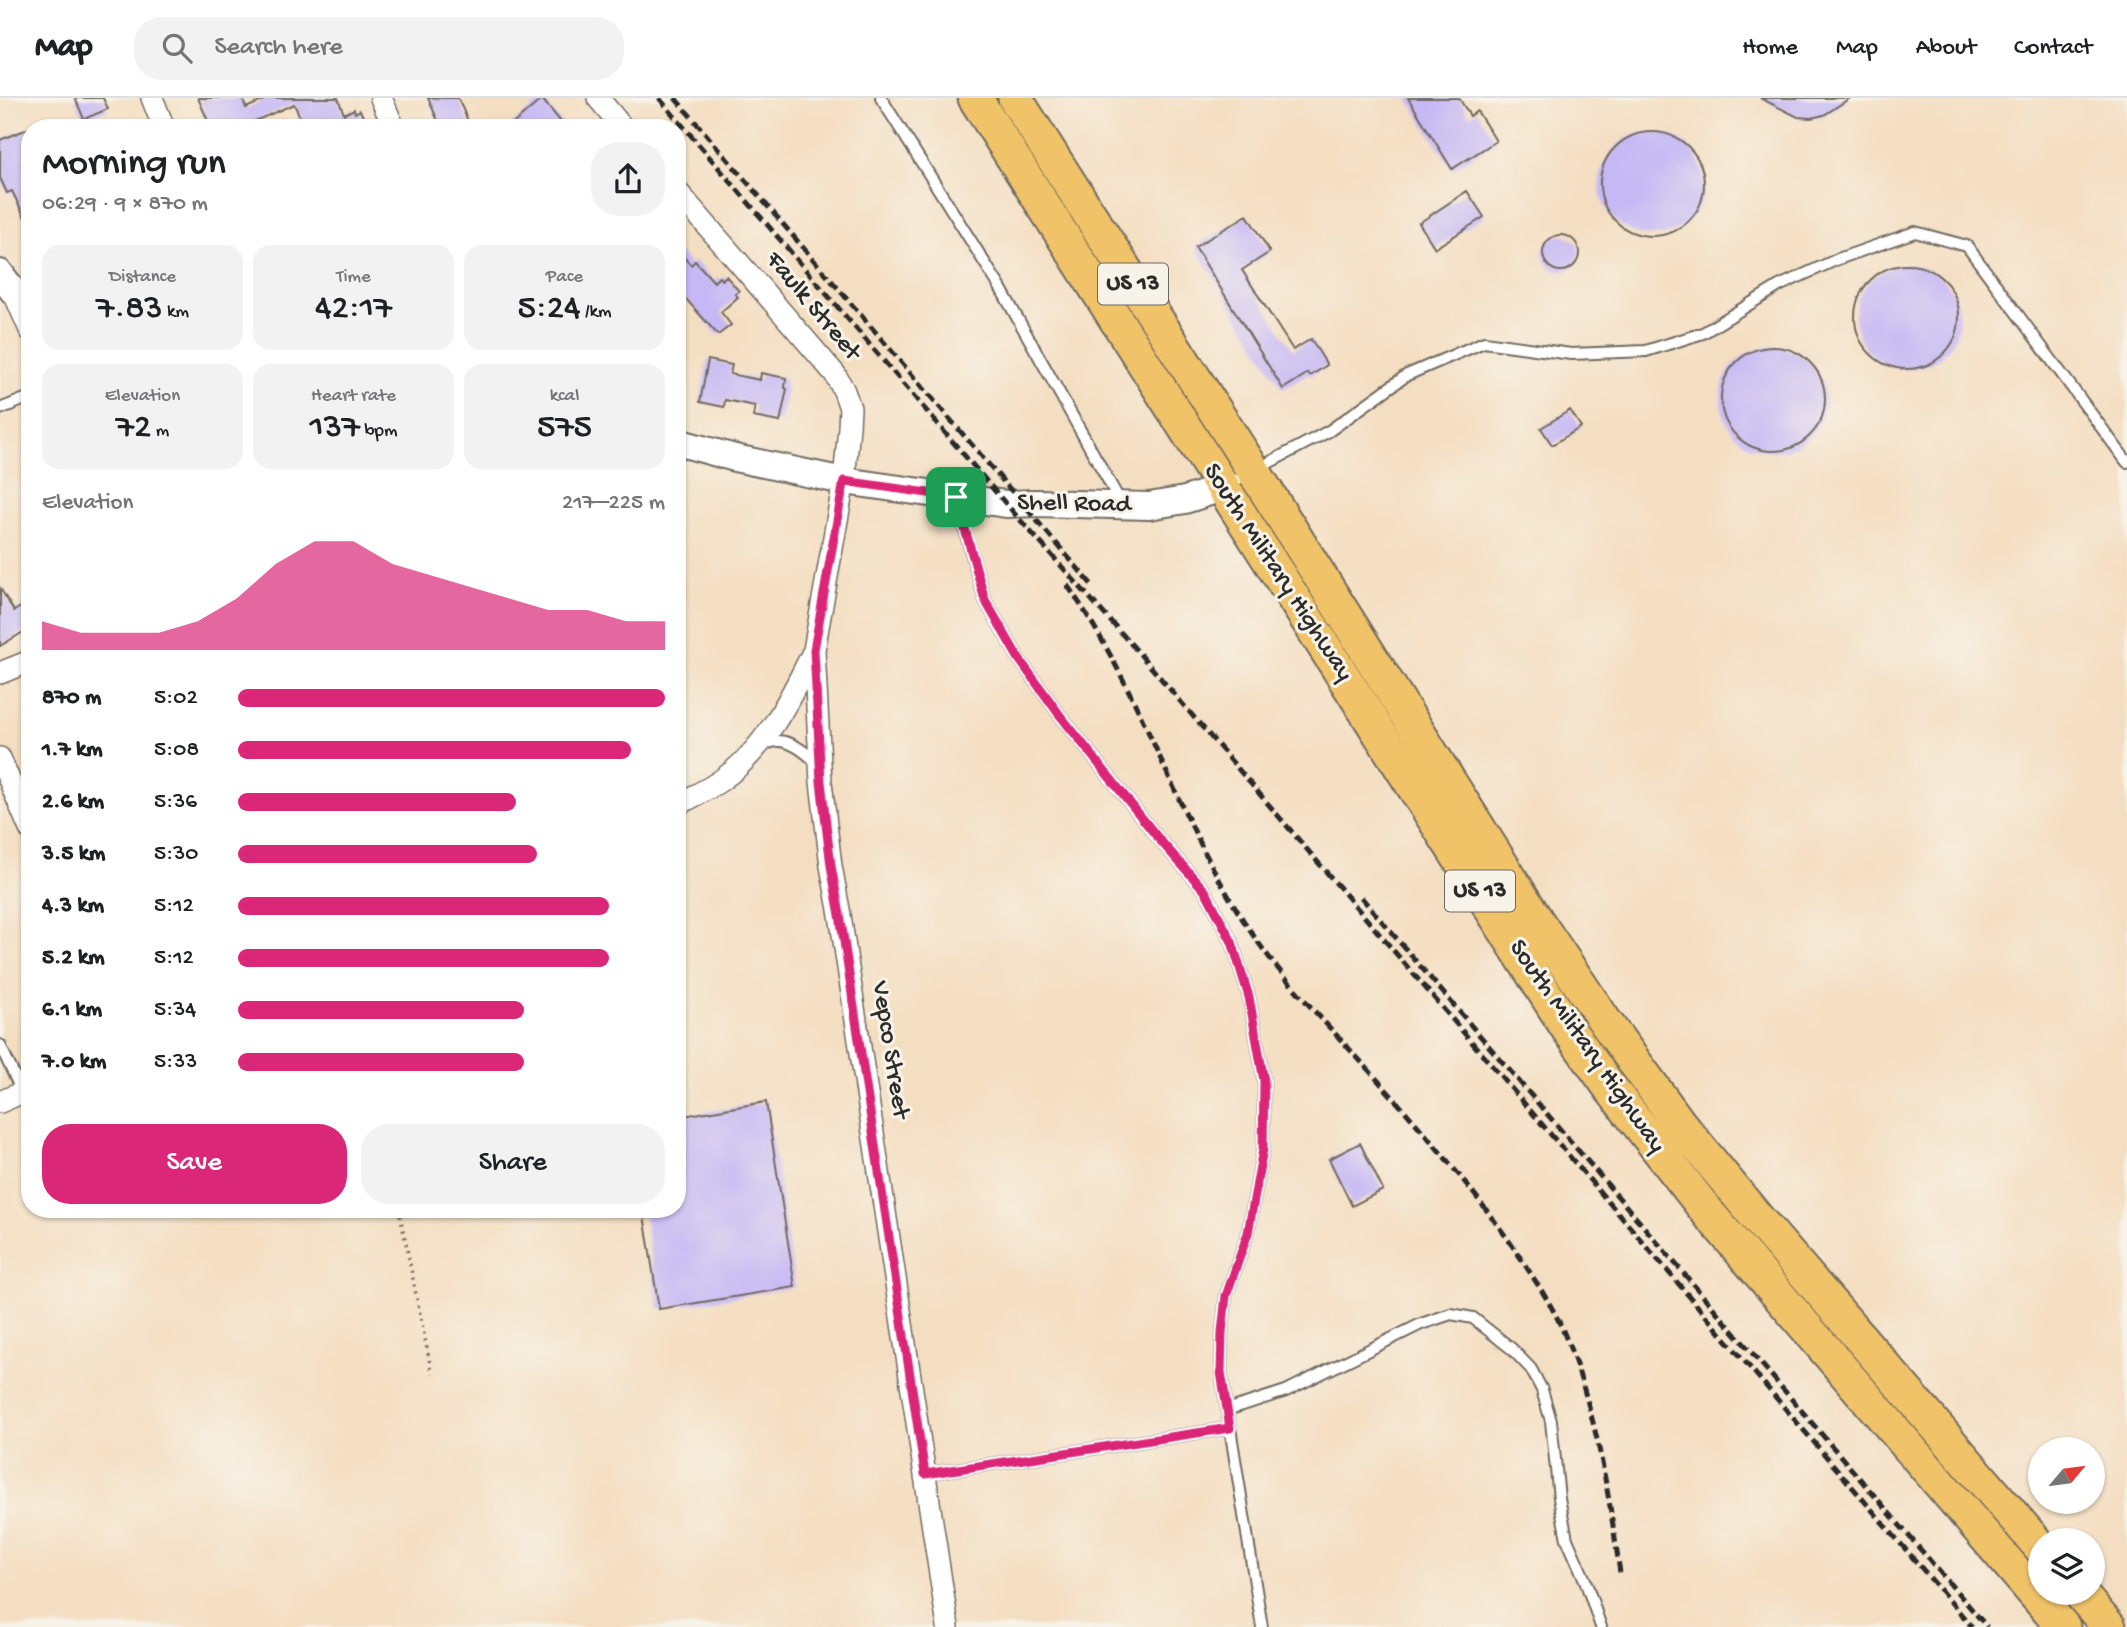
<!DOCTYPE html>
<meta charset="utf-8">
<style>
:root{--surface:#fff;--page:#f2f2f2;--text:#202124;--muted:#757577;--line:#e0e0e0;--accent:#db2777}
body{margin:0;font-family:"Gochi Hand",sans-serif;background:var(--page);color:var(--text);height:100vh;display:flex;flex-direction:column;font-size:26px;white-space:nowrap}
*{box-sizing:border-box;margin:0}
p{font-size:23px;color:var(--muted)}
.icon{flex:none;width:38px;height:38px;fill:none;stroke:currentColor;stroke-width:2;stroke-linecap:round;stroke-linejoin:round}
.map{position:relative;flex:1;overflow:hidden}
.side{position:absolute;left:21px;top:21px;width:665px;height:1099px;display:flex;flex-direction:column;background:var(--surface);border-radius:28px;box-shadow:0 2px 5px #0004}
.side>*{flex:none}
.needle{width:46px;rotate:61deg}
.controls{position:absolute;left:2028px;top:1339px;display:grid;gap:14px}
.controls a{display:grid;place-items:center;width:77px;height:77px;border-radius:50%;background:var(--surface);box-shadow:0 2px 5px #0004;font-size:35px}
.pin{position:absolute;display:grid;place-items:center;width:60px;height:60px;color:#fff;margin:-30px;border-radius:14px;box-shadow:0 4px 10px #0006}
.round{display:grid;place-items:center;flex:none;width:74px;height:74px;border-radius:28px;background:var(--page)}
.head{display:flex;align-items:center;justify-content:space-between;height:119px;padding:0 21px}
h1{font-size:38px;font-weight:600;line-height:52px}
.stats{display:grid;grid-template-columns:repeat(3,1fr);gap:10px;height:119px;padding:7px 21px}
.stats div{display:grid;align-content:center;border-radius:18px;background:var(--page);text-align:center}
.stats b{font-size:35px;font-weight:600}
.stats small{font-size:19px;font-weight:400}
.stats p{font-size:19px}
.chart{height:196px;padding:14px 21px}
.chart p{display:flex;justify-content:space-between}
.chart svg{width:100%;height:126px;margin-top:7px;fill:var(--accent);opacity:.7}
.primary-button{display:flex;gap:14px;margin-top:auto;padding:14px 21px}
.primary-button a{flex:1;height:80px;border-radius:28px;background:var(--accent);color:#fff;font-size:28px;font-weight:600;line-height:80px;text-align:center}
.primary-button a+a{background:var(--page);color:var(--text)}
ul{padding:0 21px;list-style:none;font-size:23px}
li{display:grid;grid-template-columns:112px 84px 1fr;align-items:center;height:52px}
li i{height:18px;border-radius:9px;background:var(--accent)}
header{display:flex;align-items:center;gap:42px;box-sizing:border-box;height:98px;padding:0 35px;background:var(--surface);border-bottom:2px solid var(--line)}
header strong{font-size:33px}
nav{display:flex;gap:38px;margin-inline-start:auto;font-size:24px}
.search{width:490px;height:63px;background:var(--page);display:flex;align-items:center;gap:18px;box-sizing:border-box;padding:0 24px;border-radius:28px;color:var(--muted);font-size:26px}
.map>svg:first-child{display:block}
.building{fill:#c6b8f4}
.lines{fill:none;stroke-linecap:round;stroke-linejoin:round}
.service-casing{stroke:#716a60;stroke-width:14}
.minor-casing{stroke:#716a60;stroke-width:24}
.tertiary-casing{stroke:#716a60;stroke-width:30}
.primary-casing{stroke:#716a60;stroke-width:37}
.path{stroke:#716a60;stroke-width:3.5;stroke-dasharray:2 5;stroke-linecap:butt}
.service{stroke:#fff;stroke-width:10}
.minor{stroke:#fff;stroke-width:21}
.tertiary{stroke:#fff;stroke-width:26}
.primary{stroke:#f1c369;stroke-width:33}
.rail{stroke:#2b2b2b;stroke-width:5;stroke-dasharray:10 5;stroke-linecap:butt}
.route-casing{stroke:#fff;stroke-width:14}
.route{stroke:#db2777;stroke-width:9}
.labels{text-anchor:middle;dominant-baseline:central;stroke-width:6;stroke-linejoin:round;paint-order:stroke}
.shield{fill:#f7f3e8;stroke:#686764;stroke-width:2}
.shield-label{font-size:24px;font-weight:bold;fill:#2b2b2b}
.street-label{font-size:26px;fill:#2b2b2b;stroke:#f7f3e8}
</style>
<header>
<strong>Map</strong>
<div class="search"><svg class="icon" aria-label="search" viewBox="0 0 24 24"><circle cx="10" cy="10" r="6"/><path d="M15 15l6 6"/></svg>Search here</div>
<nav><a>Home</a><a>Map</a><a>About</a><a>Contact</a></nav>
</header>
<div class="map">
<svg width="2127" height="1529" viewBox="0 0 2127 1529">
<rect width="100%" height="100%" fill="#f7f3e8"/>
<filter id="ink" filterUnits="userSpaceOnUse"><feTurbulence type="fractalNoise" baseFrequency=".0143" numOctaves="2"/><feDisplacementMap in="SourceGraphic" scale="14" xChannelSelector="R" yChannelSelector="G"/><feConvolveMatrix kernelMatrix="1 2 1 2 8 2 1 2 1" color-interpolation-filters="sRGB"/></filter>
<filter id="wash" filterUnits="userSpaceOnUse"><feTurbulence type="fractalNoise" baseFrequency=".00686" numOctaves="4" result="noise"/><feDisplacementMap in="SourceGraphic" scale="28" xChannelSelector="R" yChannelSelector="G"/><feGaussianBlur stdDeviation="1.57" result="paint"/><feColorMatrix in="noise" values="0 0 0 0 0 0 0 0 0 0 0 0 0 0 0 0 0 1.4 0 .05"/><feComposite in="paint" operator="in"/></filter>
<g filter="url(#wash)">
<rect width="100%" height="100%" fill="#f4dec1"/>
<g id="blocks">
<path class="building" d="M75,0h28l5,11 -24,10z
M198,0h44l4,10 23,-10h69l6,16 10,-5 1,4 5,-3 8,18h-63l-11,-24 -55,24h-28z
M428,0h30l13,30h-30z
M1408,0h51l11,18 7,-5 19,30 -44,28z
M1760,0h90l-26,17 -13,3 -13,-1z
M542,1l24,29h-58z
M30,30v100l-18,-37 -5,2 -7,-15v-38z
M1600 86a52 52 0 1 1 104 0a52 52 0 1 1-104 0Z
M1467,93l17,26 -49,31 -16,-25z
M1247,117l23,37 -28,18 51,80 18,-11 16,26 -17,11 -2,-3 -25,16 -88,-142z
M1543 155a18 18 0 1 1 36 0a18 18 0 1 1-36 0Z
M677,152l14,15 4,-4 19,21 5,-5 3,3 4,-4 13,15 -4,3 3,3 -17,15 10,13 -13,10 -41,-46z
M1855 219a52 52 0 1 1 104 0a52 52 0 1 1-104 0Z
M1721 301a52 52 0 1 1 104 0a52 52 0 1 1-104 0Z
M708,262l24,5 -2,9 30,6 1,-7 25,5 -1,10 2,1 -7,33 -27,-5 2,-11 -30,-6 -1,7 -24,-5z
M1570,312l11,17 -29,18 -11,-17z
M0,490l14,23 7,-4 9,15v6l-30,18z
M766,1004l29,185 -136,22 -16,-100h34v-92z
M1360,1045l23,47 -31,16 -23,-47z"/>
</g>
</g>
<g filter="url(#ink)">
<use href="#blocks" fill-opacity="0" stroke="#716a60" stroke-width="2"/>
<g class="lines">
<g class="service-casing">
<path id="service" d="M881,0l119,189 121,216
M0,311l30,-12
M1225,388l104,-55 78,-56 77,-33 87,12 75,-3 57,-18 76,-47 59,-27 77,-27 52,14 160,216
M956,401l29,101 34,59 40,55 99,124 48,54 26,50 17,55 15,84 -1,68 -15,84 -22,63 -4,36 -1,40 41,255
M761,647c5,-1 12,-4 17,-4 15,0 30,13 40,23
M0,947l22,47
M1227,1312l59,-19 135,-67 30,-10 22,4 39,31 19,20 11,21 9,31 8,77 8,41 18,41 16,47
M925,1376l305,-46"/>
</g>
<g class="minor-casing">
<path id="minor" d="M152,0l12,30
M381,0l13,30
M598,0l25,30
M677,93l158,183 9,17 6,17 -1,19 -5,54 -30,169 7,132 10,84 9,49 108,712
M13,193l17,39
M0,575l30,-12
M0,660l30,71
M677,707c15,-8 30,-15 43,-24 45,-31 69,-80 92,-127
M0,1004l30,-13"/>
</g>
<g class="tertiary-casing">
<path id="tertiary" d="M0,175l13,18 17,8
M677,344l58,16 109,23 162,23 31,-1 112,3 36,-6 37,-12"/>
</g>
<g class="primary-casing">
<path id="primary" d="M975,0l591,928 45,63 98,125 354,413
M1015,0l238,372 284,451 69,102 73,100 78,95 283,329
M2079,1494l30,35"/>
</g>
<path class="path" d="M399,1111l33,165"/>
<use href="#service" class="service"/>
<use href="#minor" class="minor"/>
<use href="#tertiary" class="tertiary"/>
<use href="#primary" class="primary"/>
<path class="rail" d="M659,0l347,406 133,149 833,974
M675,0l417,487
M1067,487c76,106 110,237 184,347 37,55 87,103 131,153 49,55 97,111 138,172 14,22 30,45 41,69 34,78 47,163 59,247
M1361,799l626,730"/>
</g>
</g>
<g class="lines" filter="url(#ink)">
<g class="route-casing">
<path id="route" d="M844,383l112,16 29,103 34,59 40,55 99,124 48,54 26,50 17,55 15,84 -1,68 -15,84 -22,63 -4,36 -1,40 9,56 -305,46 -85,-559 -9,-49 -10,-84 -7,-132z"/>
</g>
<use href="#route" class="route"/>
</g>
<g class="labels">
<g class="shield">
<rect x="1098" y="165.5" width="70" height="41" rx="5"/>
<rect x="1445" y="772.5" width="70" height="41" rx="5"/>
</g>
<g class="shield-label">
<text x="1133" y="186">US 13</text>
<text x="1480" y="793">US 13</text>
</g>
<g class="street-label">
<text transform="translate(812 209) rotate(50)">Faulk Street</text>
<text transform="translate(1074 407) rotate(1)">Shell Road</text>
<text transform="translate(1277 475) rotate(57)">South Military Highway</text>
<text transform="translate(1586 949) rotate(55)">South Military Highway</text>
<text transform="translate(889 952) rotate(81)">Vepco Street</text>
</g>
</g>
</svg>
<div class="controls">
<a><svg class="needle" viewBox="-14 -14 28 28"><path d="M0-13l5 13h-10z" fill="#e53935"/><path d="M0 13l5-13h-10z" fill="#757577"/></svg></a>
<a><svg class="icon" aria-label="layers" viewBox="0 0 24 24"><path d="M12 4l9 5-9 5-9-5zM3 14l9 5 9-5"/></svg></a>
</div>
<div class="pin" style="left:956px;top:399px;background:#1e9e55"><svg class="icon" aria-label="arrive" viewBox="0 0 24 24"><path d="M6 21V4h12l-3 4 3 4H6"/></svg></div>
<section class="side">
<div class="head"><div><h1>Morning run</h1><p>06:29 · 9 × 870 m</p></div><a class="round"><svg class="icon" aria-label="share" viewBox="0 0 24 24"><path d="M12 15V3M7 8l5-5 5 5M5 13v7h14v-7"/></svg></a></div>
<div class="stats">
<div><p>Distance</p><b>7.83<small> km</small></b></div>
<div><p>Time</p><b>42:17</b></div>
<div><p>Pace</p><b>5:24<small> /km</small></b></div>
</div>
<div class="stats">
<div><p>Elevation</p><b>72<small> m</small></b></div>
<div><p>Heart rate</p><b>137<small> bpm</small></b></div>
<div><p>kcal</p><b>575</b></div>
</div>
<div class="chart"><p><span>Elevation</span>217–225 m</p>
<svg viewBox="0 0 160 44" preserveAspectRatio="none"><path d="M0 44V34L10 38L20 38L30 38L40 34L50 26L60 14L70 6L80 6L90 14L100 18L110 22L120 26L130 30L140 30L150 34L160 34V44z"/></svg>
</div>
<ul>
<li><b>870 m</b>5:02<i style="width:100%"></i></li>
<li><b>1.7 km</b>5:08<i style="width:92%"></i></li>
<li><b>2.6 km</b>5:36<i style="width:65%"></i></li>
<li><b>3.5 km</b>5:30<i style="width:70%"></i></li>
<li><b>4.3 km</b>5:12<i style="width:87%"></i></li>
<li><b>5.2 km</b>5:12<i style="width:87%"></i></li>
<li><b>6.1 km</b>5:34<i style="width:67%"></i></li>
<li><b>7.0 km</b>5:33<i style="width:67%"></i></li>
</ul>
<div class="primary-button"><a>Save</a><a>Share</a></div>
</section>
</div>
